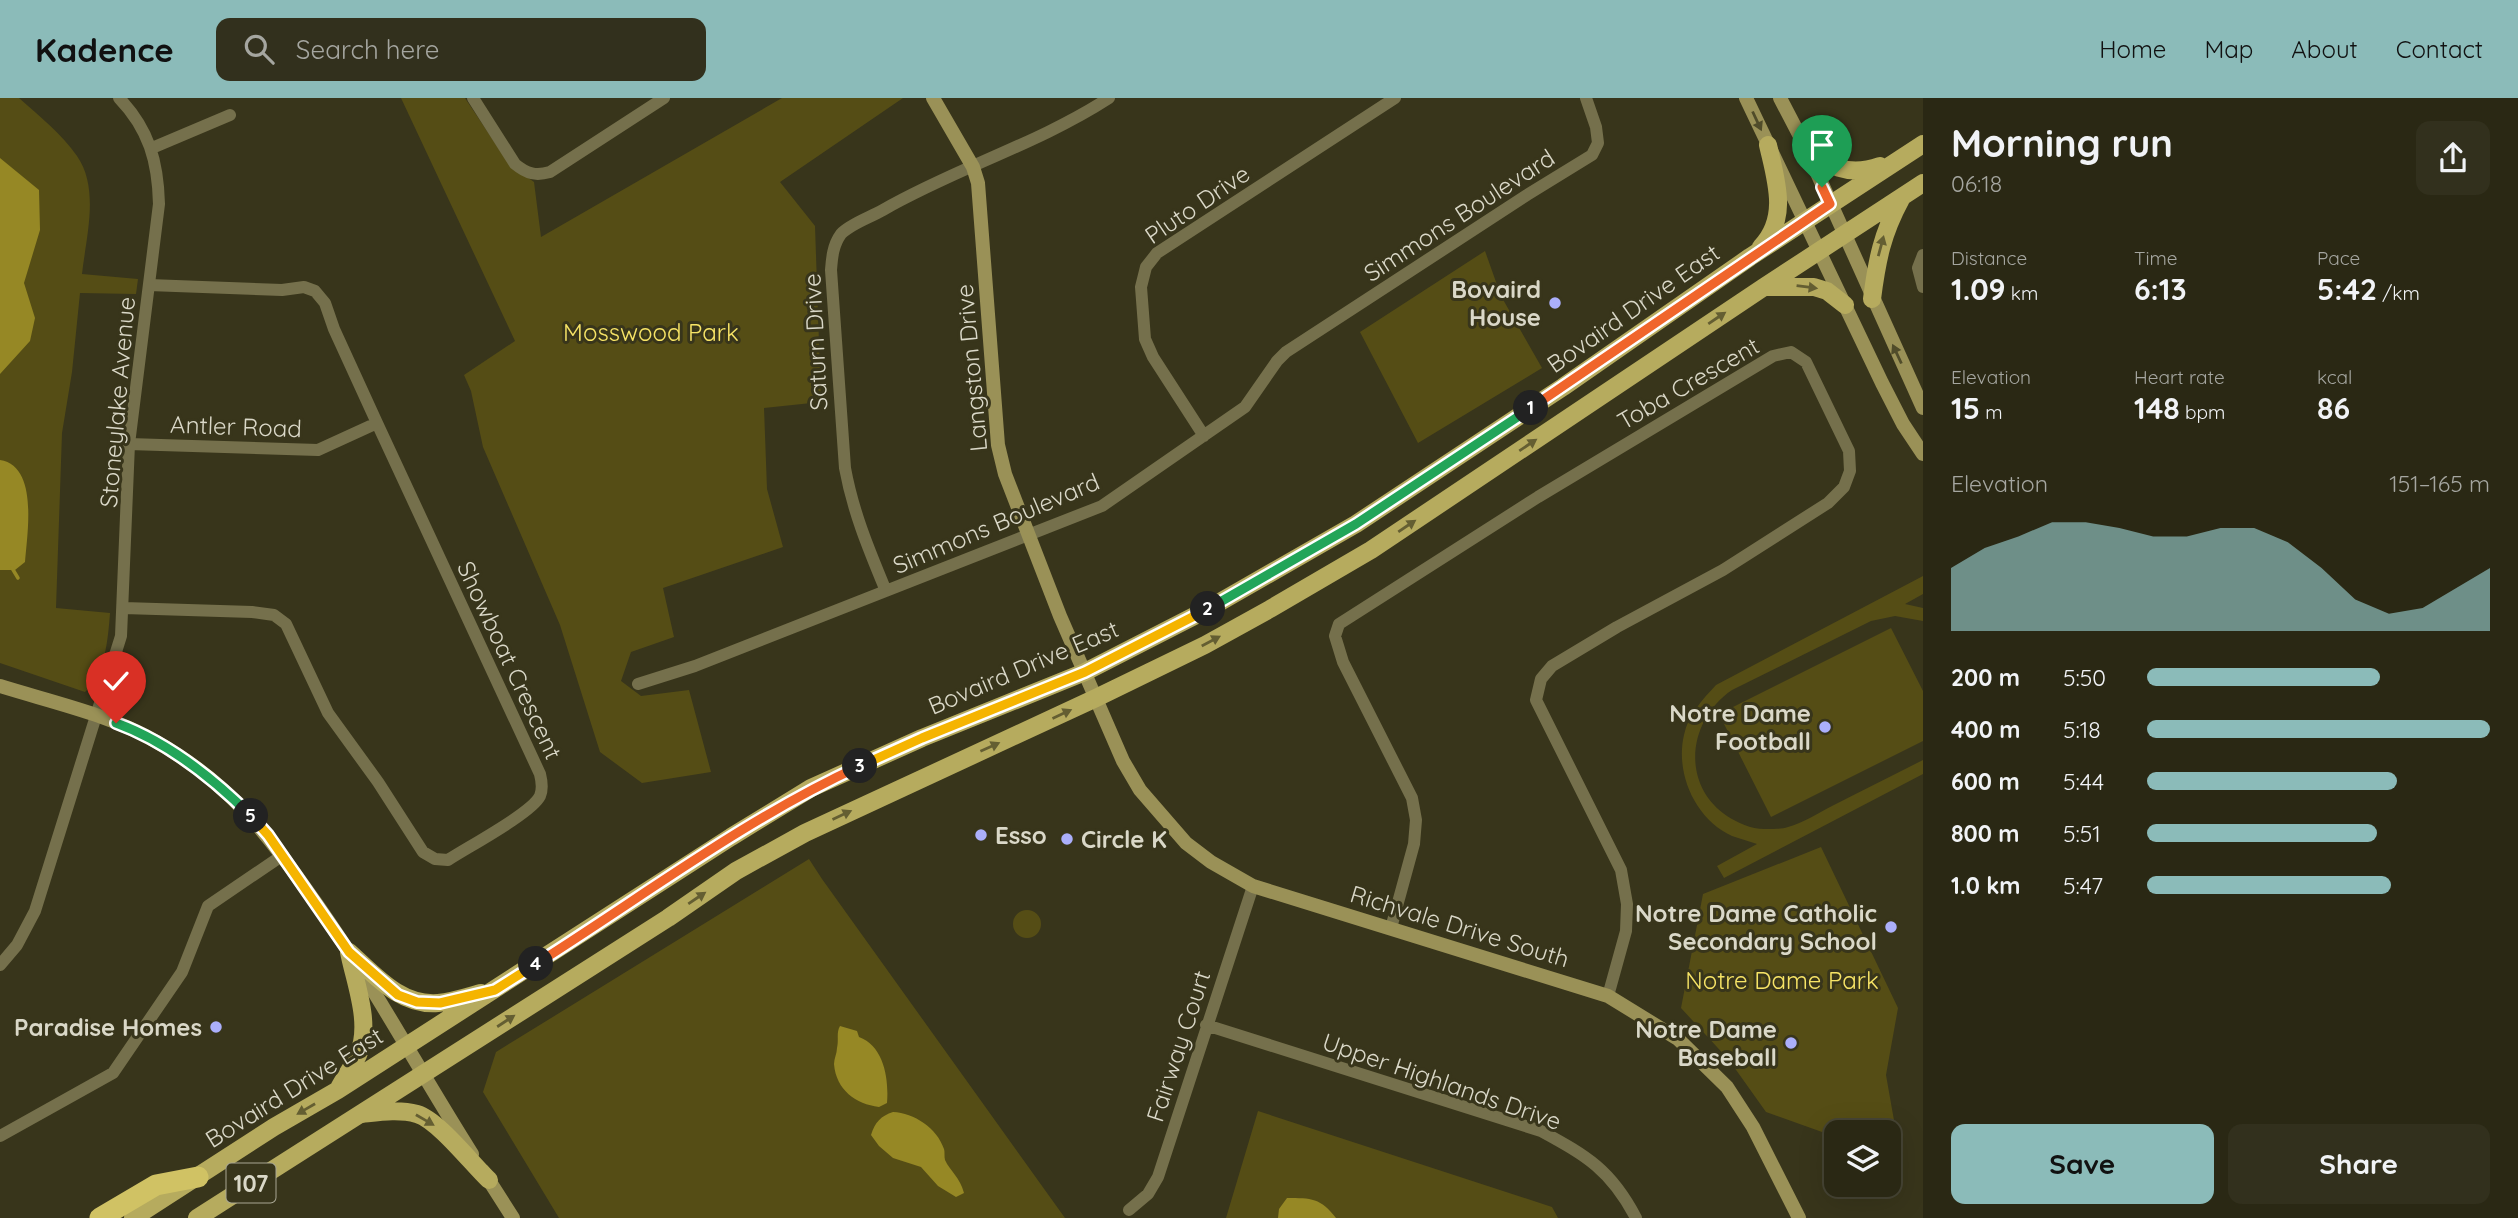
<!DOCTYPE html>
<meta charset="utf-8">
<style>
:root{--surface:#2a2814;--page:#32301d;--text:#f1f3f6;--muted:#a5a6a0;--line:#464434;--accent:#8bbbb9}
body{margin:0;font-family:Quicksand,sans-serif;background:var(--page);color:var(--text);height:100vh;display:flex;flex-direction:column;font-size:26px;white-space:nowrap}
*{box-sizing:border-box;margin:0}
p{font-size:23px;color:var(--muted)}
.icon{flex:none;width:38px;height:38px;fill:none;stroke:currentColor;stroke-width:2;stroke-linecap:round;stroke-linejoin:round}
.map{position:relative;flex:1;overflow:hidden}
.panel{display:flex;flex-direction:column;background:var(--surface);width:595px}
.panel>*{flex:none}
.fabs{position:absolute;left:1824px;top:1022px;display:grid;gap:14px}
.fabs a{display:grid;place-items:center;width:77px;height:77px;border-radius:14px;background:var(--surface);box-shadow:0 7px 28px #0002,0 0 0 2px var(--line);font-size:35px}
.pin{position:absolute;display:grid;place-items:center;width:60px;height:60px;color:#fff;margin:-72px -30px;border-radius:50% 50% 50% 0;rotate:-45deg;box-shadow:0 0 7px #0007}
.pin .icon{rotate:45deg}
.km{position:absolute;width:35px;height:35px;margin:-18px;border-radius:50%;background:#222;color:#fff;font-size:19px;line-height:35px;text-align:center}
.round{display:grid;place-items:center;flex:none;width:74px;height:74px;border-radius:14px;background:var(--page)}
.head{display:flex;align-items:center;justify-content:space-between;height:119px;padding:0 28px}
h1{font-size:38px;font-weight:700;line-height:52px}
.metrics{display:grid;grid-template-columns:repeat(3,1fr);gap:10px;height:119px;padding:7px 28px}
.metrics div{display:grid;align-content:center}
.metrics b{font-size:30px;font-weight:700}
.metrics small{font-size:19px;font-weight:400}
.metrics p{font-size:19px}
.chart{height:196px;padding:14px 28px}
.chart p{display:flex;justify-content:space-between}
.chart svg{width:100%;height:126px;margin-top:7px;fill:var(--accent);opacity:.7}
.cta{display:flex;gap:14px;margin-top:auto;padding:14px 28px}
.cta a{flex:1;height:80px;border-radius:14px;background:var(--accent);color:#111;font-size:28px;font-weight:700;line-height:80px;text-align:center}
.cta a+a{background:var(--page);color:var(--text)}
ul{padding:0 28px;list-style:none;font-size:23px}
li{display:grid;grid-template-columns:112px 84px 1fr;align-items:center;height:52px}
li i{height:18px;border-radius:9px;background:var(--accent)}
header{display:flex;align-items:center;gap:42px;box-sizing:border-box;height:98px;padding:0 35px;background:var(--accent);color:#111}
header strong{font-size:33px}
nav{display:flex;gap:38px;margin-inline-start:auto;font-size:24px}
.search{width:490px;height:63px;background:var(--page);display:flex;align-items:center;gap:18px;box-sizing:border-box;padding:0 24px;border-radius:14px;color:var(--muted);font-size:26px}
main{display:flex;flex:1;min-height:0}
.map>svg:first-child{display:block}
.green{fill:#554d15}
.water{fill:#968825}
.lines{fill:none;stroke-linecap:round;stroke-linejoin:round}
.stream{stroke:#968825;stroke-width:3.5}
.street{stroke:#75704c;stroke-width:12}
.secondary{stroke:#9a9157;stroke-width:14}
.primary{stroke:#b6ab5e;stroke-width:18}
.highway{stroke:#d0c264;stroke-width:21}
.oneway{fill:#504c2a}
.oneway2{fill:#645e32}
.split-1-casing{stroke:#fff;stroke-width:14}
.split-2-casing{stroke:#fff;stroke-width:14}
.split-3-casing{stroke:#fff;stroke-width:14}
.split-4-casing{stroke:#fff;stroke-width:14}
.split-5-casing{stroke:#fff;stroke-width:14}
.split-6-casing{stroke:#fff;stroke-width:14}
.split-1{stroke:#f0652b;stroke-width:9}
.split-2{stroke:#22a559;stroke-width:9}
.split-3{stroke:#f5b400;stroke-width:9}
.split-4{stroke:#f0652b;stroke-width:9}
.split-5{stroke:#f5b400;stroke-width:9}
.split-6{stroke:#22a559;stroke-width:9}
.poi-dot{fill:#abaffb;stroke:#38351b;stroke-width:2.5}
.labels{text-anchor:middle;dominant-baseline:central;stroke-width:6;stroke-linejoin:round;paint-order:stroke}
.shield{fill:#38351b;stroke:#a9a794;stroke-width:2}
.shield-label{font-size:23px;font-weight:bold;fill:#dad8c8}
.street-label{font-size:24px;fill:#dad8c8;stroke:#38351b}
.poi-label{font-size:24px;font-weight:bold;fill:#dad8c8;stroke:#38351b;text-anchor:end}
.park-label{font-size:24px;fill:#f7e466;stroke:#38351b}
</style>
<header>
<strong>Kadence</strong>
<div class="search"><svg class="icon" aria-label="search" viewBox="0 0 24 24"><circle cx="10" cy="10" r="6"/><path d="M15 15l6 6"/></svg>Search here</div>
<nav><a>Home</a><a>Map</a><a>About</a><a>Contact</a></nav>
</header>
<main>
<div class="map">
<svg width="1923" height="1120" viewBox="0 0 1923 1120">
<rect width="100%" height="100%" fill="#38351b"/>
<path class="green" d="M0,0h19c20,18 43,36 58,58 23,33 9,81 5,118l56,5 -2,15 -56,-1 -8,79 -10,61 -6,175 54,5c-2,26 -5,62 -25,79l-85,-29z
M401,0h64l44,66 25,18 7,55 241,-139h121l-123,84 35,44 6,176 -57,6 3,81 16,58 -120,41 11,49 -43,15 -10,29 20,15 48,-6 22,82 -69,11 -42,-31 -40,-127 -77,-178 -12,-56 -7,-16 51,-34z
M1485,153l16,45 41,72 -124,75 -58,-111z
M1923,478v18l-18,10 18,4v13l-28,-5 -24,5 -139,69c-44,30 -52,94 -5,126 11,7 26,14 40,13 7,0 15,0 21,-2 15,-4 30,-14 44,-21 30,-15 61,-31 91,-46v14l-199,104 -7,-12 40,-22c-8,-3 -17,-5 -25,-8 -37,-17 -57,-63 -48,-101 4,-20 18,-35 32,-50z
M1891,530l32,63v50l-152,76 -52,-103z
M1821,749l77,161 -12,67 15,85 -13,-4v-24h-52v5l-70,-25 -37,-52 -48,-52 22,-114z
M809,761l13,20 243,339h-506l-76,-126 13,-40z
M1013 826a14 14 0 1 1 28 0a14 14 0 1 1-28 0Z
M1258,1013l294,96 6,11h-332z"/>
<path class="water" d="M0,60l39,32 1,40 -16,53 11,35 -5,23 -30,33z
M0,362c39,6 27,74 25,102l-10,8h-15z
M840,928l17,5 2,6c25,9 30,42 28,66l-8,4c-23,-3 -43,-17 -45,-43 0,-5 3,-11 3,-16 2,-9 -1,-15 3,-22z
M893,1014c21,1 44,16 51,37 1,3 0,7 1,11 5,11 15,17 19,33l-8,4 -18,-11 -17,-19 -28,-9 -14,-12 -8,-11c4,-13 10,-19 22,-23z
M1287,1100c24,0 34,0 49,20h-58l1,-9z"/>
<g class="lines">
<path class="stream" d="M12,470l6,10"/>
<path class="street" d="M473,0l42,66c12,10 21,12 35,8l114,-74
M152,50l78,-33
M1923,157l-5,13 5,19
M1204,338l-51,-79 -8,-18 -4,-52 5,-20 11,-14 238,-155
M129,346l189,6 59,-27
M886,493c-17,-41 -33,-79 -41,-123l-14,-198c1,-13 2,-25 10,-36 9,-10 30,-17 42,-24 73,-42 155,-66 226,-112
M124,510l128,4 22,3 12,9 42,89 50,69 45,70 12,7 13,1c18,-12 84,-47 92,-64 3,-7 2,-14 0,-22l-163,-351 -43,-94 -9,-26 -10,-12 -11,-4 -22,3 -133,-5
M638,586l57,-18 407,-160 143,-99 32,-46 9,-9 241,-157 65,-40 6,-12 -2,-16 -10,-29
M1391,830l23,-84 2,-24 -4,-22 -69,-136 -8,-26 4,-12 199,-127 235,-141 18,-4 15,10 43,89 1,20 -6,16 -16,16 -105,67 -106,57 -65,39 -11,13 -5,21 85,170 6,34 -1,27 -18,65
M0,867l17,-20 18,-34 86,-275 8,-192 30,-240c-1,-42 -10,-75 -40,-106
M1206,927l335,106c46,25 70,39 95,87
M0,1038l113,-63 69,-101 26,-66 75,-51
M1129,1112l19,-16 10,-17 95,-291"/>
<path class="secondary" d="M933,0l40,69 5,16 20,262 7,29 55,142 63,145 17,29 46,53 25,19 42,24 355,110 70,43 49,48 26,40 46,91
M1746,0l136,285 21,41 20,30
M1780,0l24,46 119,264
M0,588c51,16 108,28 155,55 78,44 113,94 163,165 56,80 102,166 154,248
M483,1073l30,47"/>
<path class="primary" d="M1804,46c23,23 44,33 76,22
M1761,149c28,-29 15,-67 7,-102
M1764,189h50l13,4 18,14
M1872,201c5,-39 10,-65 29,-100
M349,854c26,23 51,54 89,51 14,-1 29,-6 43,-10
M339,990c6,-11 14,-22 19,-33 14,-31 -3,-72 -9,-103
M362,1016c18,-2 37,-5 55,0 21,6 55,50 72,66
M133,1120l141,-91 64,-37 393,-253 80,-49 111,-50 163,-66 121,-62 150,-86 207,-137 187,-130 173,-113
M197,1120l471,-300 68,-47 69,-38 291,-135 109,-53 65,-36 101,-59 393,-263 159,-104"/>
<path class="highway" d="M100,1120l56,-33 42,-8"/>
</g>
<defs><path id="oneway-solid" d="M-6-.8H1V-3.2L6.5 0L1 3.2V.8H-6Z" transform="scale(1.75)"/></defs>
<g class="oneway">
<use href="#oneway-solid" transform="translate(1757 23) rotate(65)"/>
<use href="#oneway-solid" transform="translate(1897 256) rotate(-115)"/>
</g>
<g class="oneway2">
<use href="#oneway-solid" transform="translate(1881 148) rotate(-75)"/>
<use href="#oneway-solid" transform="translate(1807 189) rotate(7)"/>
<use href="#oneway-solid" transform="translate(1717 220) rotate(-34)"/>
<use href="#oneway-solid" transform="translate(1528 347) rotate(-34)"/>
<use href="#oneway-solid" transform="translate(1407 428) rotate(-34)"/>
<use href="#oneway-solid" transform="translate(1211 543) rotate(-28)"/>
<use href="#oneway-solid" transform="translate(1062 616) rotate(-25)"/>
<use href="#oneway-solid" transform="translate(990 649) rotate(-24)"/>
<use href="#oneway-solid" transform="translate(842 717) rotate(-25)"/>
<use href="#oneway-solid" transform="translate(697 800) rotate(-34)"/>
<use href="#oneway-solid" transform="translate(506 923) rotate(-33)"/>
<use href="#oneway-solid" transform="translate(306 1011) rotate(150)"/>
<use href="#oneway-solid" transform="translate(425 1022) rotate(30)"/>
</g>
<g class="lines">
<g class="split-1-casing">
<path id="split-1" d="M1531,310l299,-204 -8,-17"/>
</g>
<g class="split-2-casing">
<path id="split-2" d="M1208,511l148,-85 175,-116"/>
</g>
<g class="split-3-casing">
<path id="split-3" d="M860,668l62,-28 163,-66 123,-63"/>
</g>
<g class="split-4-casing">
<path id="split-4" d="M536,866c106,-67 211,-146 324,-198"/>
</g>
<g class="split-5-casing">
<path id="split-5" d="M251,718l17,19 81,117 49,43 19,7 23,1 55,-13 41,-26"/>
</g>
<g class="split-6-casing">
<path id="split-6" d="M116,625c52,19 96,54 135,93"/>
</g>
<use href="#split-1" class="split-1"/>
<use href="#split-2" class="split-2"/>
<use href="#split-3" class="split-3"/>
<use href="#split-4" class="split-4"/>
<use href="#split-5" class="split-5"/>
<use href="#split-6" class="split-6"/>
</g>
<g class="poi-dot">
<circle cx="1555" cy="205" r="7"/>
<circle cx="1825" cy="629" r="7"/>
<circle cx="981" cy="737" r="7"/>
<circle cx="1067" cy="741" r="7"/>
<circle cx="1891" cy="829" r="7"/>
<circle cx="216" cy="929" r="7"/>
<circle cx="1791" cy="945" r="7"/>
</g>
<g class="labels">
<rect class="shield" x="226.5" y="1065.5" width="49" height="39" rx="5"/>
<g class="shield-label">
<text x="251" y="1085">107</text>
</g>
<g class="street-label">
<text transform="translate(1197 106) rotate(-34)">Pluto Drive</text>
<text transform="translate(1459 117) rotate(-33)">Simmons Boulevard</text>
<text transform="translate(1633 210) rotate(-35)">Bovaird Drive East</text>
<text transform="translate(815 244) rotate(-93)">Saturn Drive</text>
<text transform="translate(971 270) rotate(-95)">Langston Drive</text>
<text transform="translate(1688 285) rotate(-30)">Toba Crescent</text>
<text transform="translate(117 304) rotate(-85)">Stoneylake Avenue</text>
<text transform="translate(236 328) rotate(2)">Antler Road</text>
<text transform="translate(996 425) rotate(-23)">Simmons Boulevard</text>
<text transform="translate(510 562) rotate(65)">Showboat Crescent</text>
<text transform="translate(1023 569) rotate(-23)">Bovaird Drive East</text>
<text transform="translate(1460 828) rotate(17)">Richvale Drive South</text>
<text transform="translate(1178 948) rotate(-72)">Fairway Court</text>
<text transform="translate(1442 983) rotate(19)">Upper Highlands Drive</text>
<text transform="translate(294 989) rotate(-32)">Bovaird Drive East</text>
</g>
<g class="poi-label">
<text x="1541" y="191">Bovaird<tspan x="1541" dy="28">House</tspan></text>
<text x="1811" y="615">Notre Dame<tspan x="1811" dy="28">Football</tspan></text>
<text x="995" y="737" text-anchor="start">Esso</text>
<text x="1081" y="741" text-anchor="start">Circle K</text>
<text x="1877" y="815">Notre Dame Catholic<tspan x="1877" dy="28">Secondary School</tspan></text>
<text x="202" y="929">Paradise Homes</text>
<text x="1777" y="931">Notre Dame<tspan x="1777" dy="28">Baseball</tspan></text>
</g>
<g class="park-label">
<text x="651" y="234">Mosswood Park</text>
<text x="1782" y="882">Notre Dame Park</text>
</g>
</g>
</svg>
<div class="fabs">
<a><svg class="icon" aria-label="layers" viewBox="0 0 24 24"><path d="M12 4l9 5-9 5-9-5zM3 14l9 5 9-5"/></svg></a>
</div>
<div class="pin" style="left:1822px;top:89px;background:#1e9e55"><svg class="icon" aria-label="arrive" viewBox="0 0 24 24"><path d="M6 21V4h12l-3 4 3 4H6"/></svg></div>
<div class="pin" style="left:116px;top:625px;background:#d93025"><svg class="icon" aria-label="check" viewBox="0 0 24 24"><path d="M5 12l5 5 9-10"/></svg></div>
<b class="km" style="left:1531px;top:310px">1</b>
<b class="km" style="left:1208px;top:511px">2</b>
<b class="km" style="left:860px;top:668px">3</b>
<b class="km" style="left:536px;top:866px">4</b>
<b class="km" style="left:251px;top:718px">5</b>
</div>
<section class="panel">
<div class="head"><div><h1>Morning run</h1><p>06:18</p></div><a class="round"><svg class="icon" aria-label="share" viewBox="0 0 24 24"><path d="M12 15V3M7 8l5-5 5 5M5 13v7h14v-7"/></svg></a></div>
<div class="metrics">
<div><p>Distance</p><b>1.09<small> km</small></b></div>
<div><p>Time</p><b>6:13</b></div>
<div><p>Pace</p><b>5:42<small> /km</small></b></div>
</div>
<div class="metrics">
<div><p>Elevation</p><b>15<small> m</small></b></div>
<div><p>Heart rate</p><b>148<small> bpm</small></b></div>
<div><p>kcal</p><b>86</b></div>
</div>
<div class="chart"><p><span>Elevation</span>151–165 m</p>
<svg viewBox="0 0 160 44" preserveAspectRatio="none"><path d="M0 44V22L10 15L20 11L30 6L40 6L50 8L60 11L70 11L80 8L90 8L100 13L110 22L120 33L130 38L140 36L150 29L160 22V44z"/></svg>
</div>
<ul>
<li><b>200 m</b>5:50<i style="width:68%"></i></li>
<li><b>400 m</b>5:18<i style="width:100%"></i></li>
<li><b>600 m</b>5:44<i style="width:73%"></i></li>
<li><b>800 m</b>5:51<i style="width:67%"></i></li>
<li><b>1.0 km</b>5:47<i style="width:71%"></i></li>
</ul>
<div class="cta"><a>Save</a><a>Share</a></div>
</section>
</main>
